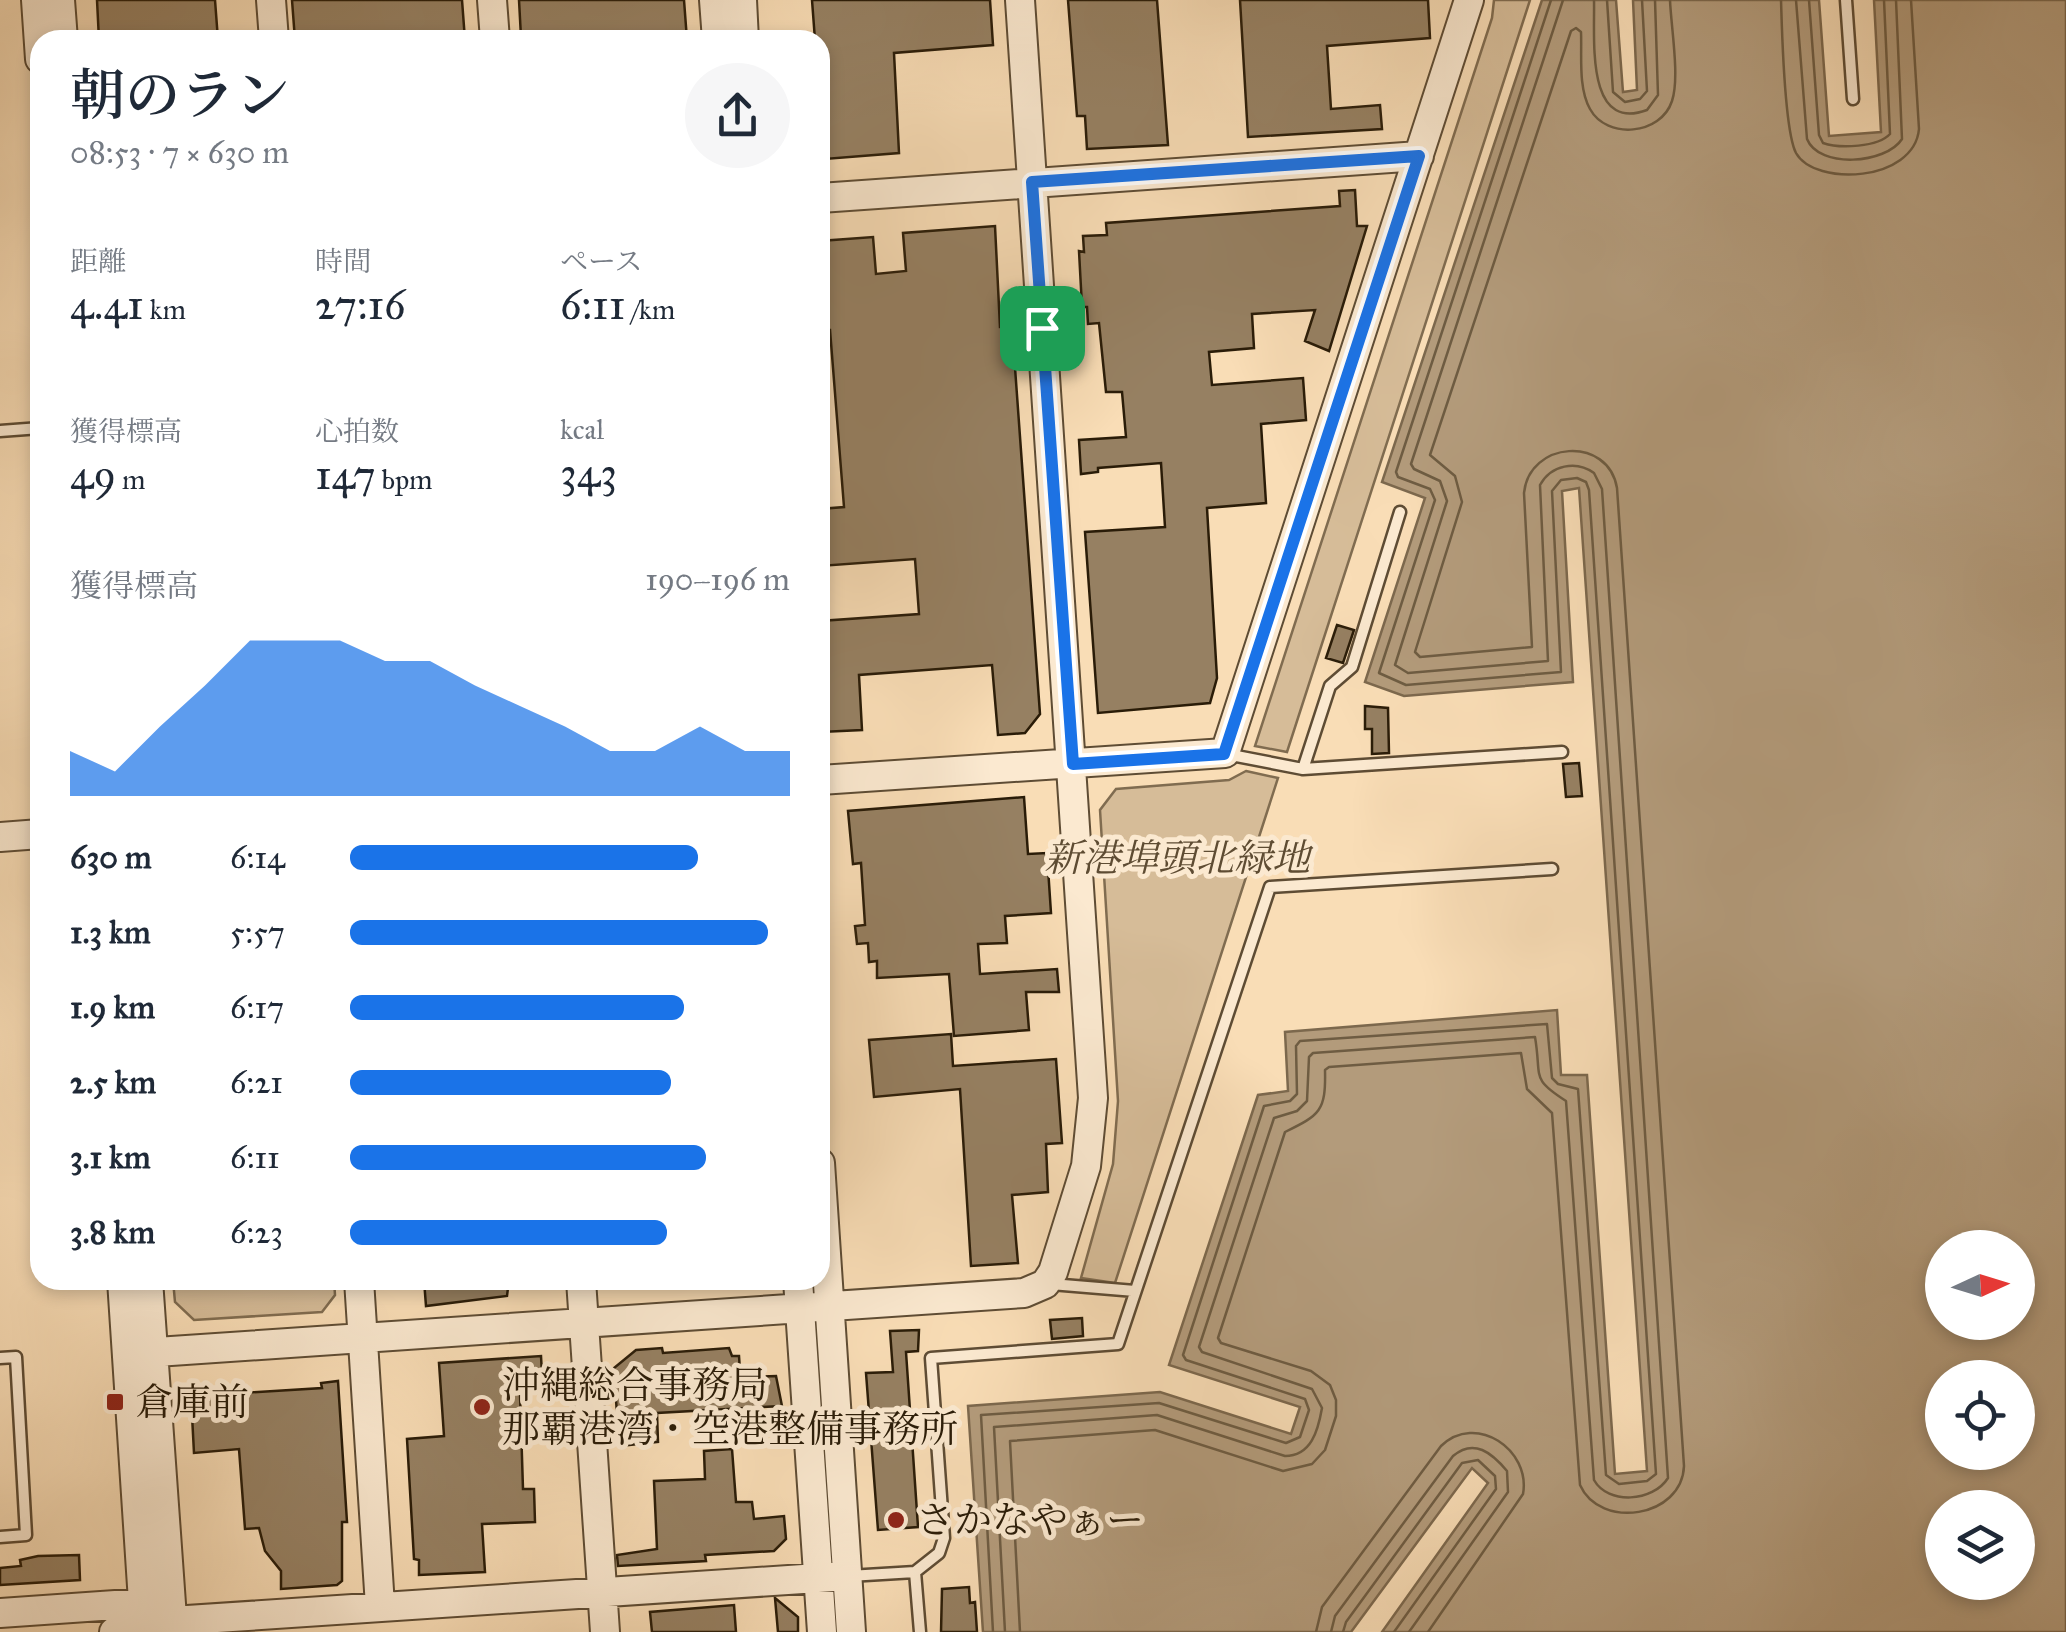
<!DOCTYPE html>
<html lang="ja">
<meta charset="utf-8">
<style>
:root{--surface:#fff;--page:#f6f6f7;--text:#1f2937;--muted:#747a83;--accent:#1a73e8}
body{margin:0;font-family:"IM FELL Great Primer","Noto Serif JP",serif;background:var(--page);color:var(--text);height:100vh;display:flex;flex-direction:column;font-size:38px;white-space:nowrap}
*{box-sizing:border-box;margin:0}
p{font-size:32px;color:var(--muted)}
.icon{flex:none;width:55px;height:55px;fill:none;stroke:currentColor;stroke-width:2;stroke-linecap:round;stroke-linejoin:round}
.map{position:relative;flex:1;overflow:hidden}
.details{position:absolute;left:30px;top:30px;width:800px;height:1260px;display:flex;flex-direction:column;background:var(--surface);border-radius:30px;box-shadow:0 5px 15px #0003}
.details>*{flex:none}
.needle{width:65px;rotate:86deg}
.fabs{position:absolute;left:1925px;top:1230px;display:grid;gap:20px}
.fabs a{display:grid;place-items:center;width:110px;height:110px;border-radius:50%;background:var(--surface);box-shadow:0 5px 15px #0003;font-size:50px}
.pin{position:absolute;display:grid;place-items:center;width:85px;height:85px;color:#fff;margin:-42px;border-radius:20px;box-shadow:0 5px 15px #0006}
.round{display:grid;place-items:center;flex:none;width:105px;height:105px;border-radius:52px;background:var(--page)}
.summary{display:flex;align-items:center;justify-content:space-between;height:170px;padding:0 40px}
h1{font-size:55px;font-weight:600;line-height:75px}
.metrics{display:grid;grid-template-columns:repeat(3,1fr);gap:15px;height:170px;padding:10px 40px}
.metrics div{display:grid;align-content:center}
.metrics b{font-size:42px;font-weight:600}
.metrics small{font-size:28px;font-weight:400}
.metrics p{font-size:28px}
.chart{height:280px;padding:20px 40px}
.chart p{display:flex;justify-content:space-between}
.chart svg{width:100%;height:180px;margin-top:10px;fill:var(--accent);opacity:.7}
ul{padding:0 40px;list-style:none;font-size:32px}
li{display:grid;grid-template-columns:160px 120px 1fr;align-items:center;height:75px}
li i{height:25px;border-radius:12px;background:var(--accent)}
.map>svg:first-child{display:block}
.green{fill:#d6bc98;stroke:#806c50;stroke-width:2.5}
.water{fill:#b39b7b;stroke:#7c684d;stroke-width:2.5;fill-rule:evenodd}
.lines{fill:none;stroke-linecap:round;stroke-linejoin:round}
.shore{stroke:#6e5c42;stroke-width:2.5}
.building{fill:#968062;stroke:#2a1c08;stroke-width:2.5}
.service-casing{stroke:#5e4c34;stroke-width:15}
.tertiary-casing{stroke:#5e4c34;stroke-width:32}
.service{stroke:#fbe9d0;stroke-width:10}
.tertiary{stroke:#fbe9d0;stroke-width:28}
.route-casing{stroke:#fff;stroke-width:20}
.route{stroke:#1a73e8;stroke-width:12}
.poi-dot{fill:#8f2418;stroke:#fbe9d0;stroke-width:4}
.labels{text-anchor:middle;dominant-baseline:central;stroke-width:10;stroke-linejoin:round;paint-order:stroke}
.park-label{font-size:38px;font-style:italic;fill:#5e4c33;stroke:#fbe9d0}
.poi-label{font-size:38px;fill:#2a1c08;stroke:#fbe9d0;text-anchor:start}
</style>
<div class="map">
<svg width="2066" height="1632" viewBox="0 0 2066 1632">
<rect width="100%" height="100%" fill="#f9ddb6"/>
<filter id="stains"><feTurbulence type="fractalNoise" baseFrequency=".002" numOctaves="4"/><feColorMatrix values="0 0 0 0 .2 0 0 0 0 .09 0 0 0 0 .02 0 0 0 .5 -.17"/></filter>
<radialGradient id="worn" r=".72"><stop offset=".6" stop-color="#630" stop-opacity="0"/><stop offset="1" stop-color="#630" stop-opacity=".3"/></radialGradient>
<path class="green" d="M1494,0h36l-243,752 -32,-6 237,-728z
M1246,771l32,7 -163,505 -34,-5 32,-114 5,-63 -18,-291 16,-21 113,-9z
M173,1280h161l1,15 -13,17 -128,8 -19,-18z"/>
<path class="water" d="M1542,0h74l7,92 14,-2 -4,-90h186l10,136 52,-4 -7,-132h192v1632h-684l106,-149 -16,-15 -121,164h-368l-15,-226 192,-14 131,42 9,-27 -131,-42 89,-270 30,-4 -3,-59 272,-22 4,65h26l28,399 32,-3 -68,-983 -17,3 11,191 -169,14 -39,-14 60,-184 -43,-16zM1942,1248h76v74h-76zM1942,1378h76v74h-76zM1942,1508h76v74h-76z"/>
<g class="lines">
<path class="shore" d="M1594,0c1,38 -9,133 53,110l11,-15 -3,-95
M1607,0l6,92 12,10 15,-3 7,-8 -5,-91
M1781,0c1,30 3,130 15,153 19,34 118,29 123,-24l-8,-129
M1796,0l11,139c12,30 79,25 95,0l-6,-139
M1809,0l10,135 4,8c17,6 55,4 67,-9l-6,-134
M993,1632l-12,-217 178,-12 127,40 14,-6 9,-27 -4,-11 -119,-39 -3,-5 81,-249 26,-5 7,-7 -1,-48 4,-5 247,-17 5,54 6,6 20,5 28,386 13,9 28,-3 9,-7 -67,-984 -3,-8 -9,-4 -16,2 -9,11 9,181 -155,13 -27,-12 56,-173 -5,-11 -32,-12 -2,-5 155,-472
M1005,1632l-11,-205 163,-12 128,41c26,0 33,-25 37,-48l-10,-19 -110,-37 -3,-5 75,-229 23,-7 10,-10 2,-44 4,-4 222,-16c7,41 -5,41 31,64l28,379c14,25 59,22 74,-2l-66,-989 -8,-16c-18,-13 -43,-8 -54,12l8,176 -140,12 -13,-8 52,-164 -7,-20 -26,-12 -3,-5 152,-464
M1020,1632l-10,-191 145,-11 128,41 29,-7 13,-14 11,-34v-16l-6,-15 -19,-14 -90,-28 -3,-5 67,-206c35,-17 41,-21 40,-62l4,-3 192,-14 6,36 25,24 28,372c20,45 102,33 104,-19l-67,-978c-9,-53 -88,-47 -93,5l8,154 -112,10 -5,-5 47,-150 -7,-26 -25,-21 141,-424 5,-3 5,4c1,23 -3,56 9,77 17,31 71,26 82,-8 8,-24 -1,-74 -2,-101
M1316,1632l6,-25 119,-161c35,-34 90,4 82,48l-95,138
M1331,1632l4,-16 118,-160c21,-18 39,-3 54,15l1,21 -99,140
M1343,1632l3,-10 116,-159 16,-3 17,16 1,13 -102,143"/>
</g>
<path class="building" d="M97,0h118l3,40h-119z
M292,0h170l3,40h-170z
M519,0h165l3,40h-93l-1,-7 -72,4z
M812,0h178l3,45 -99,8 5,100 -74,6 -5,-119h-5z
M1068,0h89l11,145 -81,4 -2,-33h-8z
M1240,0h188l2,38 -103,8 4,63 49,-4 2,24 -134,8z
M1355,190l2,36h10l-38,125 -24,-10 10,-31 -63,4 2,34 -45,4 3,33 91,-7 3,42 -45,4 5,79 -59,5 10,170 -7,25 -112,10 -13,-181 80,-5 -4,-64 -63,5v4l-17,2 -2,-34 47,-3 -4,-45h-16l-7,-69 -11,1 -1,-17h-5l-3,-56 5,1 -1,-16 24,-1 -1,-12 234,-17 -1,-15z
M995,226l5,101 12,-1 28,388 -15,19 -27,2 -6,-70 -133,10 3,55 -41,2 -1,-111 99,-7 -4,-55 -95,7v-57l24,-2 -14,-177h-10v-89l53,-4 3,37 30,-3 -3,-38z
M1337,625l17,5 -11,33 -17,-5z
M1365,706l23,2 1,45 -17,1v-25h-7z
M1579,763l3,33 -16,1 -3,-33z
M1024,797l4,57 19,-1 4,60 -46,3 2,27 -29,1 2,30 77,-5 2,23h-33l3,38 -75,6 -5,-62 -72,4v-17l-8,1 -1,-19 -11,1 -2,-18 10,-1 -4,-62 -8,1 -5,-53z
M951,1034l2,32 103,-7 6,84 -16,1 2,48 -36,3 6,68 -47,3 -11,-177 -86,8 -5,-57z
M424,1280h85l-2,16 -81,10z
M1082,1318l1,18 -31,3 -2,-19z
M919,1330l-1,21 -12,1 12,175 -40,3 -12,-157 27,-1 -3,-41z
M662,1348l1,5 66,-5 3,8h7l1,15h10l1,6 25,-1 6,30 -125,7 1,29 -39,4 -5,-78 22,-18z
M541,1356l2,37 -23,1 3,95h11l1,33 -53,2 3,48 -66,3v-15l-5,-1 -7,-120 37,-3 -5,-73z
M338,1381l9,141h-5v59l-5,4 -56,4v-18l-16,-20 -6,-23 -14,1 -6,-80 -45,4 -3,-57 131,-8 -1,-5z
M732,1449l4,53h16l2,17 30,-3 2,23 -12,12 -69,4 1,6 -88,5 -1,-11 40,-6 -3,-68 51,-2 -1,-28z
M79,1555l1,25 -80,5v-17l21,-2 -1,-6 18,-4z
M969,1587l1,16 5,-1 2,30h-36l1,-43z
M775,1598l23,19v15h-20z
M734,1605l2,27h-84l-2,-20z"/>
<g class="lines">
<g class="service-casing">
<path id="service" d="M1846,0l7,99
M0,431l40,-3
M1226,754l77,15 259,-17
M1303,769l27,-83 22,-19 48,-155
M1051,1284l84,7
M0,1358l16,-1 10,178 -26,2
M915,1572l24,-19 5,-15 -13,-180 187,-14 152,-457 282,-18
M849,1576l66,-4 5,60"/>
</g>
<g class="tertiary-casing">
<path id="tertiary" d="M36,0l4,59
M60,0l3,40
M271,0l3,40
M492,0l3,40
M714,0l3,40
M742,0l2,40
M820,198l599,-42
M820,780l405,-27 244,-753
M0,837l40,-3
M820,1163l31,469
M122,1280l23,352
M148,1280l25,352
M359,1280l21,326
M581,1280l24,352
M798,1280l24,352
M127,1354l897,-61 21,-9 8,-12 33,-106 7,-68 -73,-1098
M0,1613l144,-10 14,9
M114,1632l58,-11 676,-45"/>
</g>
<use href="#service" class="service"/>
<use href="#tertiary" class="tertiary"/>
</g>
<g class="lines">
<g class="route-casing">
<path id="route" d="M1419,156l-195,598 -151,10 -41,-582z"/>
</g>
<use href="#route" class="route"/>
</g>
<g class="poi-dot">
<rect x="105" y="1392" width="20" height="20" rx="5"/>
<circle cx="482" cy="1407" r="10"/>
<circle cx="896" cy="1520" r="10"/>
</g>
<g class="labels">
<g class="park-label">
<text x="1177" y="858">新港埠頭北緑地</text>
</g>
<g class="poi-label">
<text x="502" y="1385">沖縄総合事務局<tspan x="502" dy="44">那覇港湾・空港整備事務所</tspan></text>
<text x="135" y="1402">倉庫前</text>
<text x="916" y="1520">さかなやぁー</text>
</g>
</g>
<rect width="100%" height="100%" filter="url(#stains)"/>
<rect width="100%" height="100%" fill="url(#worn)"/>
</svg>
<div class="fabs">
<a><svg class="needle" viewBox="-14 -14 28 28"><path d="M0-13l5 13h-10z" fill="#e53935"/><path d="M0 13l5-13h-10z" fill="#747a83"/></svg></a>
<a><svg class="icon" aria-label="locate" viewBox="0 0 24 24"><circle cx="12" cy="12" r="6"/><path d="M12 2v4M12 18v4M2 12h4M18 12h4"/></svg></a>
<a><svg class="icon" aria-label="layers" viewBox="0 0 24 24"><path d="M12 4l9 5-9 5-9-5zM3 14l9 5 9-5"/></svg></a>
</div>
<div class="pin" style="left:1042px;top:328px;background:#1e9e55"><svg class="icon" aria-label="arrive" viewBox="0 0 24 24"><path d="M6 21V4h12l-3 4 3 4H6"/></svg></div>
<section class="details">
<div class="summary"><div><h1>朝のラン</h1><p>08:53 · 7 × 630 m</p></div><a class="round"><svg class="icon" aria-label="share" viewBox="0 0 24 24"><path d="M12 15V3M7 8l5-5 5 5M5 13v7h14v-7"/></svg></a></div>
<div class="metrics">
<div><p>距離</p><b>4.41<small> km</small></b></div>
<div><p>時間</p><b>27:16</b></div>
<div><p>ペース</p><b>6:11<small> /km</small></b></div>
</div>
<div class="metrics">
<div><p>獲得標高</p><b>49<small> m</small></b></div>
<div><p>心拍数</p><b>147<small> bpm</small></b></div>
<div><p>kcal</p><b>343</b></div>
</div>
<div class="chart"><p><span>獲得標高</span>190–196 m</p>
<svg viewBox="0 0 160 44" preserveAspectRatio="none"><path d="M0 44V33L10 38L20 27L30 17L40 6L50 6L60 6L70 11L80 11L90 17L100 22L110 27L120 33L130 33L140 27L150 33L160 33V44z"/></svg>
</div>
<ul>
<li><b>630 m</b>6:14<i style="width:79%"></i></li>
<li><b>1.3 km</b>5:57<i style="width:95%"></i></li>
<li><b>1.9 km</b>6:17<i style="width:76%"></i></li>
<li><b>2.5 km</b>6:21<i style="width:73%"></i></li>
<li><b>3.1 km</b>6:11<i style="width:81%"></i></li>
<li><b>3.8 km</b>6:23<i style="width:72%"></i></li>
</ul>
</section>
</div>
